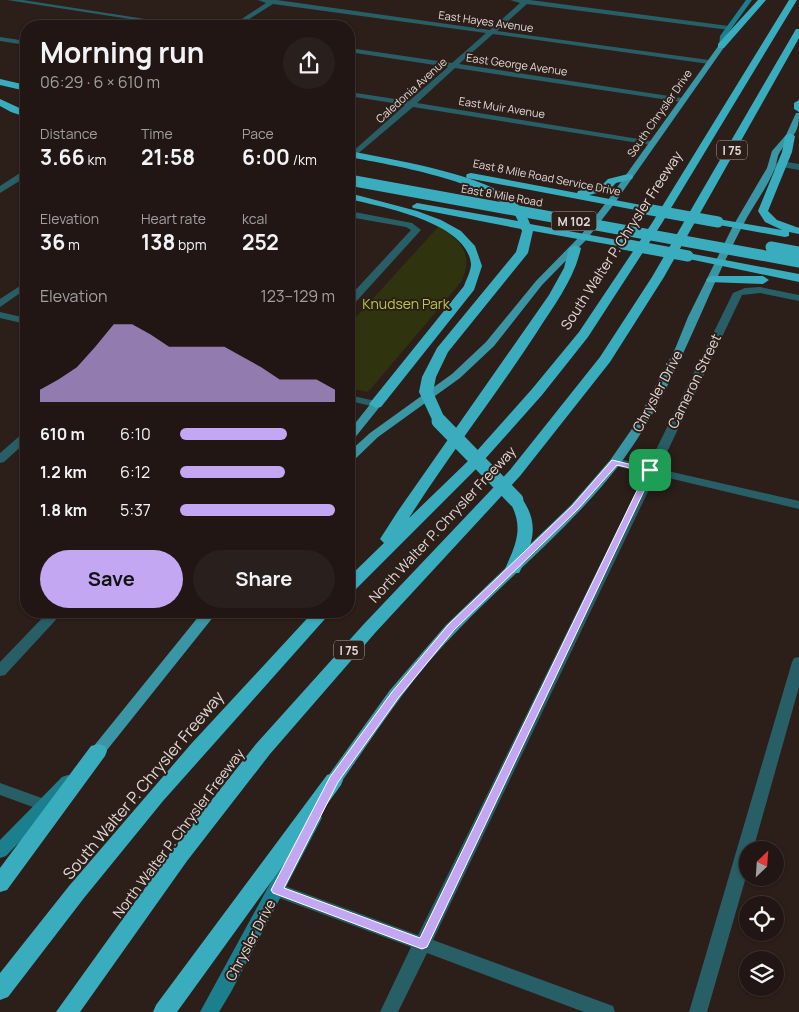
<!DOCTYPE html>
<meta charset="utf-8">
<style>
:root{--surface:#211613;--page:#291f1c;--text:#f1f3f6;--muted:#a29fa0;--line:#3e3533;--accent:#c3a7f2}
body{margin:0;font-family:Manrope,sans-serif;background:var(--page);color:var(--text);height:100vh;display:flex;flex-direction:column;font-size:19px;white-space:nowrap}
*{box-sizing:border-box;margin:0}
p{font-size:16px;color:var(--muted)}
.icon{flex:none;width:28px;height:28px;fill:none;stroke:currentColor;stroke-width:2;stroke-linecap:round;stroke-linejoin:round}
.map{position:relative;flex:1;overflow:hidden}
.panel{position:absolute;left:20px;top:20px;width:335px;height:598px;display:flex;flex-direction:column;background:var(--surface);border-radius:20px;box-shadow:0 1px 4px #0004,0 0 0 1px var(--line)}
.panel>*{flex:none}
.needle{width:32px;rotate:25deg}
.buttons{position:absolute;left:739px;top:841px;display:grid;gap:10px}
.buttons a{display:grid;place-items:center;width:45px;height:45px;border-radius:50%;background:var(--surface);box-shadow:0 1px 4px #0004,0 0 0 1px var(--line);font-size:25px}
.pin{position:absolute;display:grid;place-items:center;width:42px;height:42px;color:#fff;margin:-21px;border-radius:10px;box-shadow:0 2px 8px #0006}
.round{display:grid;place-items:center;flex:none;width:52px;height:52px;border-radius:26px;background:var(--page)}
.summary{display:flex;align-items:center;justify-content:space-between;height:85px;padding:0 20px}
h1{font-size:28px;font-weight:700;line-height:38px}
.stats{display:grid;grid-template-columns:repeat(3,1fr);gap:8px;height:85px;padding:5px 20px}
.stats div{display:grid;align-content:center}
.stats b{font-size:21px;font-weight:700}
.stats small{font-size:14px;font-weight:400}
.stats p{font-size:14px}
.chart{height:140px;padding:10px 20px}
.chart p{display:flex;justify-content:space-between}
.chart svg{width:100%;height:90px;margin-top:5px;fill:var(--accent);opacity:.7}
.button{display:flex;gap:10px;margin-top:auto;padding:10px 20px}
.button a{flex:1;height:58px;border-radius:30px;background:var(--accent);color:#111;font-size:20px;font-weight:700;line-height:58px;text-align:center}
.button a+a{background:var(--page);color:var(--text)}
ul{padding:0 20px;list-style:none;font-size:16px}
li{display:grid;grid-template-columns:80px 60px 1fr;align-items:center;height:38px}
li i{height:12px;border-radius:6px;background:var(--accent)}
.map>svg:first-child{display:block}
.green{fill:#2f340f}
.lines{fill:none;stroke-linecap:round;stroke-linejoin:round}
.street{fill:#285e66;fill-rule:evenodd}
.secondary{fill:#1c7f8d;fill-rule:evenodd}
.primary{fill:#3a96a4;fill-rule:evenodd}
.highway{fill:#39adbe;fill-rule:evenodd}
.highway-bridge-far1{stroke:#39adbe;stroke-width:11}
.highway-bridge{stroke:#39adbe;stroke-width:15}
.route{fill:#c3a7f2;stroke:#fff;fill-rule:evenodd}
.labels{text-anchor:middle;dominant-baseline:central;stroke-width:4;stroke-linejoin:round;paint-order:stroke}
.far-street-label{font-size:11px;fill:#e2d9d5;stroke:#2c1e19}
.shield{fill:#2c1e19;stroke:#aba19d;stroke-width:1}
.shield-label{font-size:12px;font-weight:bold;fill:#e2d9d5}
.street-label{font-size:14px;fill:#e2d9d5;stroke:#2c1e19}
.park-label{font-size:14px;fill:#b9cb42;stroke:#2c1e19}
.near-street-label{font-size:16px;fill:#e2d9d5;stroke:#2c1e19}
</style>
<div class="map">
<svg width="799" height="1012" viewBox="0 0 799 1012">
<rect width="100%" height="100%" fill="#2c1e19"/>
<path class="green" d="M439,226c23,15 35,30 22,56l-93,110 -19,-4v-63z"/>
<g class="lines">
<path class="street" d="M7,0h16l167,26h-15z
M258,0h19l213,30 30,-27 -10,-3h20l199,26 3,2 -3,2 -202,-26 -30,27 212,29 4,2 -4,2 -216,-30 -34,30 223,34 4,2 -4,2 -227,-34 -38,35 234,38 4,2 -4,2 -238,-38 -59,50h-3v-4l54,-48 -56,-9v-4l60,9 39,-34 -99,-15v-4l103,15 34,-30 -213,-29 -35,22h-7l35,-23z
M0,37l26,4v4l-26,-4z
M781,161l18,3v6l-17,-3 -11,4 -4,-3z
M23,171h3v6l-26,16v-7z
M349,211l63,12 9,7 -68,75 -4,1v-9l62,-67 -5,-3 -57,-10z
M26,282v7l-26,18v-8z
M760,287l39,8v6l-39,-8 -18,2 -83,174 140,32v8l-143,-34 -223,465 180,66 2,6h-31l-157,-59 -29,59h-18l31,-65 -140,-52 -3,-5 3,-5 6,-2 141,52 227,-462 -34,-8 -2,-3 6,-4 33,8 85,-173 12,-5z
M0,312l26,6v6l-26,-6z
M349,395l31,7 2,2 -6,3 -27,-6z
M26,433v9l-22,20 -4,1v-10l22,-19z
M49,611h15l-59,64 -5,1v-14z
M799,657v30l-46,163h-5v20l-41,142h-18l103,-350 2,-4z
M0,783l50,18 2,4 -2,4 -6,2 -44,-16z"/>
<path class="secondary" d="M746,0h6l-26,36 -3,11h-4l1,-11z
M68,775l6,2 2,4 -2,4 -68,71 -6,2v-18l62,-63z
M314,812l6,2 2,4 -91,174 -12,20h-19l108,-198z"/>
<path class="primary" d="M719,45l6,1 -111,158 -27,35 -45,46 -48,61 -34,32 -82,59 -25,24 -4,1v-10l21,-19 82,-59 34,-32 50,-61 45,-46 27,-35z
M796,113h3c0,26 -9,21 -19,39 -3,4 -3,11 -5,16 -8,20 -22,38 -32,57 -42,79 -69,167 -123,239 -47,61 -109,111 -162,166 -46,46 -81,101 -118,154l-6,2 -6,-2 -2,-4 2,-4 62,-86 56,-65 125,-120 40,-46 25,-36 39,-74 13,-32 45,-91 34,-58 5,-17 14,-16z
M376,401l6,3 -29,36 -4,1v-10l23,-29z
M203,611h15l-115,144 -5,2 -5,-2 -3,-4 3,-4z"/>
<path class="highway" d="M758,0h8l-42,48h-6v-4z
M789,0h8l-135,223 -74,114 -46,58 -65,73 -122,122 -6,1v-14l35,-34 -4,-4 18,-28 151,-216 15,-27 5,-20 6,-3 6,3c-7,32 -27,57 -44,84 -41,63 -88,123 -128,186l58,-56 65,-73 47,-57 73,-109z
M796,29h3v9l-135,239 -54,85 -90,114 -145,157 -105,121 -83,107 -107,151h-24l117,-163 83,-105 107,-119 147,-155 90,-113 52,-80z
M0,79l26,6v6l-26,-6z
M0,99l26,12v6l-15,-5 -11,-6z
M799,100v12l-5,-3v-6z
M790,133l5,3 -3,16 -24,59 9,9 22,8v6l-10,-2v4l-4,1 -71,-13 -1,-2 5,-3 64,11 -17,-8 -7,-11 24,-59 3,-16z
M349,151c42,8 126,22 160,46 10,7 17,15 21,27l93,17 6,3 -6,3 -90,-16 -5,22 -80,99 -12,25 -3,15 13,29 -7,4 -5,-1 -15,-32 3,-15 15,-29 79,-96 6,-21 -1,-2 -108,-21 -1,-2 5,-3 101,18c-14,-38 -132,-57 -169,-64z
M471,173l106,20 1,-2 23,-5 7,-7 20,-5 4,1 1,2 -1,2 -16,4 -7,7 -20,5 57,11 5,3 -5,3 -179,-34 -1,-2 1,-2z
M349,193l68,18 24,9 20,11 14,15 7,20 -8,24 -93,117 -5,1 -7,-4 95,-118c2,-6 7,-15 7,-22 -4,-42 -89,-57 -122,-65z
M688,253l111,21v8l-115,-24 -2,-2z
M712,276h51l6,4 -6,4 -55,-2 -2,-2 2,-2z
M516,496l5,1c19,27 12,44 0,72l-2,4h-12l-2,-4c12,-27 19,-42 4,-69l2,-3z
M314,611h18l-169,190 -79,97 -76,99 -8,3v-27l69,-87 122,-142z
M98,744l7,2 2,5 -2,5 -98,134 -7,2v-24l91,-122z
M334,773l7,2 2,5 -2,5 -164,227h-24l3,-7 171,-230z"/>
<path class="highway-bridge-far1" d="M349,180l450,82
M646,209l72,13
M623,244l65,12
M771,247l28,5"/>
<path class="highway-bridge" d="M439,421l77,79"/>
</g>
<path class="route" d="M612,460l42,10 -227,477 -5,2 -149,-56 -2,-3 59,-113 62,-85 56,-67 124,-119zM617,465l29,7 -226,466 -136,-50 54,-106 61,-85 55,-67 124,-121z"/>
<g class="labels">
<g class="far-street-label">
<text transform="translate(486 21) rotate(8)">East Hayes Avenue</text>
<text transform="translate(517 64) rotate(8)">East George Avenue</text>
<text transform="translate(411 90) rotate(-42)">Caledonia Avenue</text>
<text transform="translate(502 107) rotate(9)">East Muir Avenue</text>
<text transform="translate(659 113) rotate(-55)">South Chrysler Drive</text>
<text transform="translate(547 177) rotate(11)">East 8 Mile Road Service Drive</text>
<text transform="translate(502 195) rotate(10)">East 8 Mile Road</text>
</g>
<g class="shield">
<rect x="717" y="140.5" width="30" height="19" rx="4"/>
<rect x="551.5" y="211.5" width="45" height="19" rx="4"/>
<rect x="334" y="640.5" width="30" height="19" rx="4"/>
</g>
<g class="shield-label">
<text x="732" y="150">I 75</text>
<text x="574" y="221">M 102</text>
<text x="349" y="650">I 75</text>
</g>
<g class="street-label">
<text transform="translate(621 240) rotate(-57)">South Walter P. Chrysler Freeway</text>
<text transform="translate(694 381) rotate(-64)">Cameron Street</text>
<text transform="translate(657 391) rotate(-62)">Chrysler Drive</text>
<text transform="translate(442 524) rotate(-47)">North Walter P. Chrysler Freeway</text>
<text transform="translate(178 833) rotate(-53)">North Walter P. Chrysler Freeway</text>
<text transform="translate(250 940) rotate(-62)">Chrysler Drive</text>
</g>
<g class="park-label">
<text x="406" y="303">Knudsen Park</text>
</g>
<g class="near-street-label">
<text transform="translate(143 785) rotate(-50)">South Walter P. Chrysler Freeway</text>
</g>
</g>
</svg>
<div class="buttons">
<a><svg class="needle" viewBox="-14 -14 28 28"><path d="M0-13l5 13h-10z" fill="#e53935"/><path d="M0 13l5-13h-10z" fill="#a29fa0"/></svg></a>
<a><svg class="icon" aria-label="locate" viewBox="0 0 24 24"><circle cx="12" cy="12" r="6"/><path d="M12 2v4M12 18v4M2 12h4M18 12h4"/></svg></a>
<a><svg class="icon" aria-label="layers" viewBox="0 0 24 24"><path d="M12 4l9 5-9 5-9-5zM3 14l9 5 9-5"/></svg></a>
</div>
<div class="pin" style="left:650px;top:470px;background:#1e9e55"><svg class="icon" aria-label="arrive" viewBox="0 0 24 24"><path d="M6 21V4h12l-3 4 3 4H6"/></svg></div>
<section class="panel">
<div class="summary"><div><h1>Morning run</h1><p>06:29 · 6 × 610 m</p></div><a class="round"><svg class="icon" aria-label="share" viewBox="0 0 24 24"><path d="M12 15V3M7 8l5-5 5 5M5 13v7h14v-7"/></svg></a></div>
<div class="stats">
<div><p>Distance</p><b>3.66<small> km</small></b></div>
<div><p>Time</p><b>21:58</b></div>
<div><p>Pace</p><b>6:00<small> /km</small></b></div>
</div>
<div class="stats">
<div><p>Elevation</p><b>36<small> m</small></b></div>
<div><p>Heart rate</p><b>138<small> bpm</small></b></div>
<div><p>kcal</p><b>252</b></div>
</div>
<div class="chart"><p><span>Elevation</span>123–129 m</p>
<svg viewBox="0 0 160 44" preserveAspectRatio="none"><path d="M0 44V38L10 33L20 27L30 17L40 6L50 6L60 11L70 17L80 17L90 17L100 17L110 22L120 27L130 33L140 33L150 33L160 38V44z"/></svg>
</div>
<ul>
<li><b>610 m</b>6:10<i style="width:69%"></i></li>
<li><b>1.2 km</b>6:12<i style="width:68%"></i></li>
<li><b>1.8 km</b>5:37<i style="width:100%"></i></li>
</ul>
<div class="button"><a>Save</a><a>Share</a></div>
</section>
</div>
